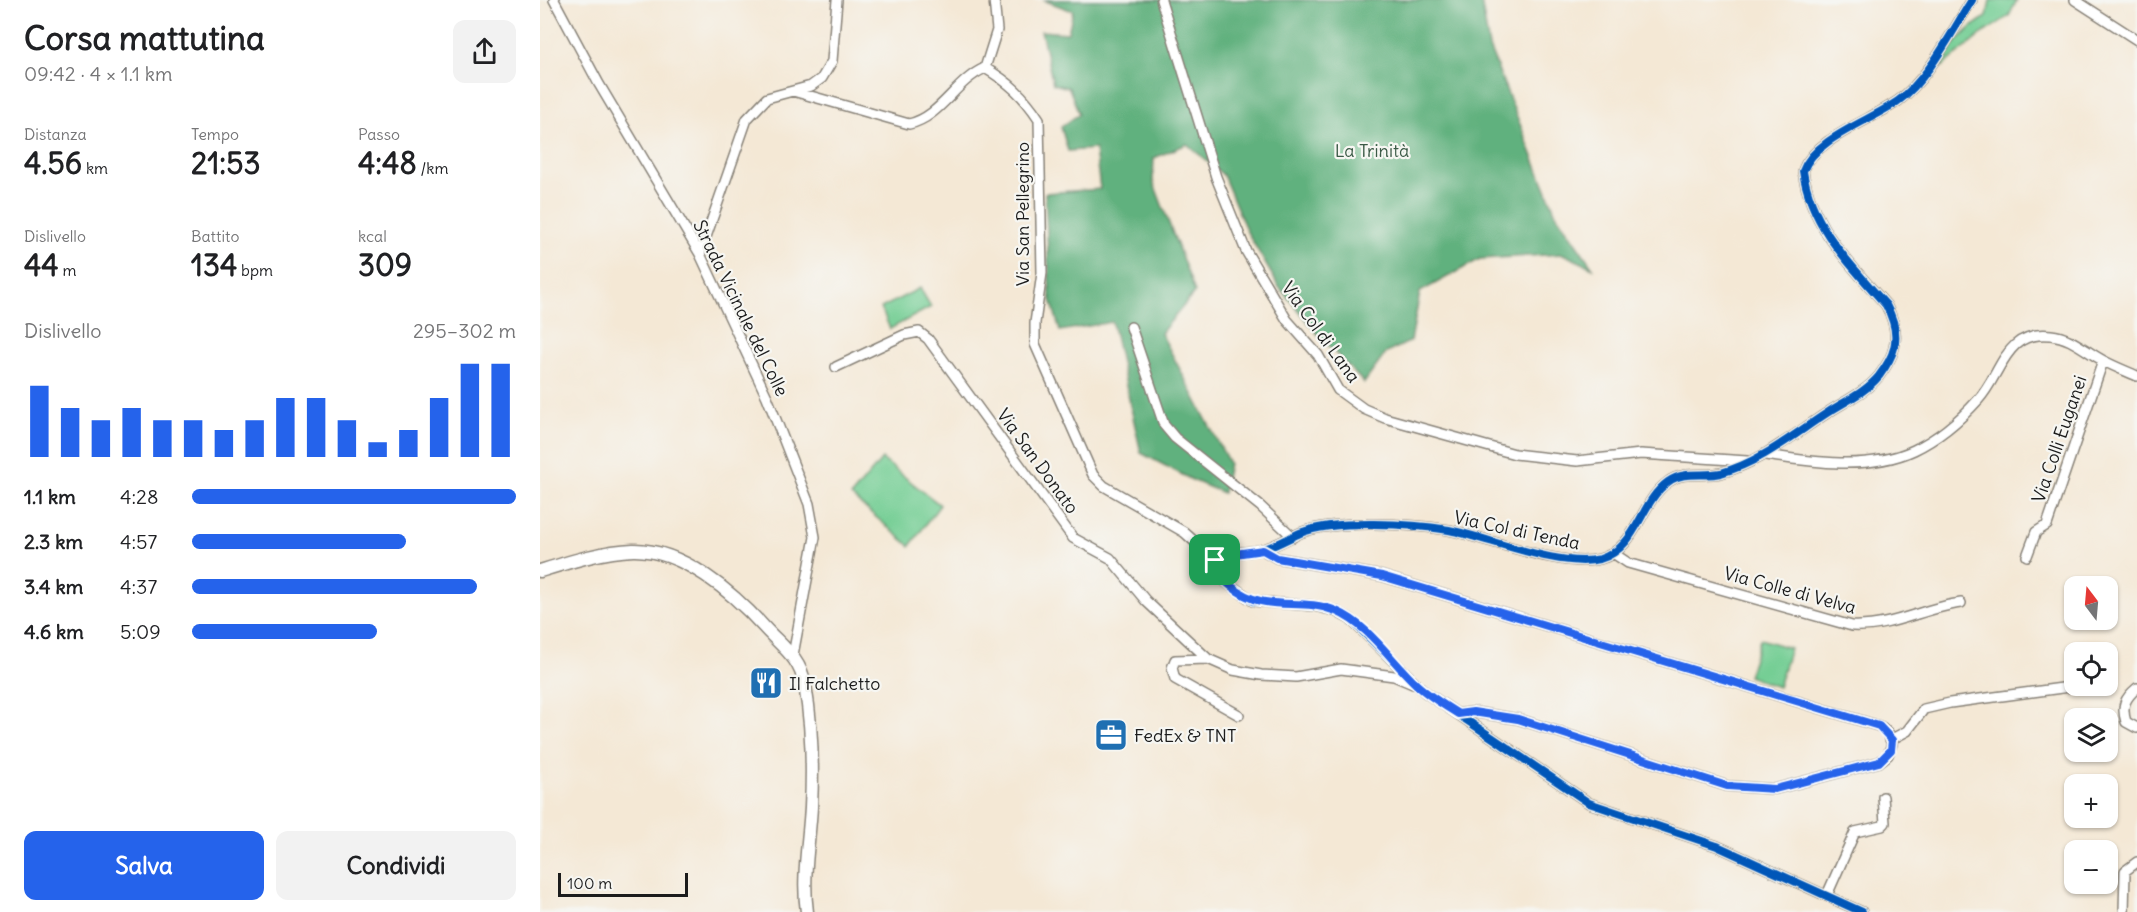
<!DOCTYPE html>
<html lang="it">
<meta charset="utf-8">
<style>
:root{--surface:#fff;--page:#f2f2f2;--text:#202124;--muted:#757577;--accent:#2563eb}
body{margin:0;font-family:Delius,sans-serif;background:var(--page);color:var(--text);height:100vh;display:flex;flex-direction:column;font-size:22px;white-space:nowrap}
*{box-sizing:border-box;margin:0}
p{font-size:20px;color:var(--muted)}
.icon{flex:none;width:33px;height:33px;fill:none;stroke:currentColor;stroke-width:2;stroke-linecap:round;stroke-linejoin:round}
.map{position:relative;flex:1;overflow:hidden}
.sheet{display:flex;flex-direction:column;background:var(--surface);width:540px}
.sheet>*{flex:none}
.needle{width:39px;rotate:344deg}
.tools{position:absolute;left:1524px;top:576px;display:grid;gap:12px}
.tools a{display:grid;place-items:center;width:54px;height:54px;border-radius:12px;background:var(--surface);box-shadow:0 2px 4px #0004;font-size:30px}
.scale{position:absolute;left:18px;bottom:15px;width:130px;box-sizing:border-box;padding-left:6px;border:3px solid #1c1c1c;border-top:0;font-size:16px;line-height:21px;white-space:nowrap;color:#1c1c1c;-webkit-text-stroke:4px #f6f6f2;paint-order:stroke}
.pin{position:absolute;display:grid;place-items:center;width:51px;height:51px;color:#fff;margin:-26px;border-radius:12px;box-shadow:0 3px 9px #0006}
.round{display:grid;place-items:center;flex:none;width:63px;height:63px;border-radius:12px;background:var(--page)}
.head{display:flex;align-items:center;justify-content:space-between;height:102px;padding:0 24px}
h1{font-size:33px;font-weight:800;line-height:45px}
.stats{display:grid;grid-template-columns:repeat(3,1fr);gap:9px;height:102px;padding:6px 24px}
.stats div{display:grid;align-content:center}
.stats b{font-size:30px;font-weight:800}
.stats small{font-size:16px;font-weight:400}
.stats p{font-size:16px}
.chart{height:168px;padding:12px 24px}
.chart p{display:flex;justify-content:space-between}
.chart svg{width:100%;height:108px;margin-top:6px;stroke:var(--accent);stroke-width:6}
.action{display:flex;gap:12px;margin-top:auto;padding:12px 24px}
.action a{flex:1;height:69px;border-radius:12px;background:var(--accent);color:#fff;font-size:24px;font-weight:800;line-height:69px;text-align:center}
.action a+a{background:var(--page);color:var(--text)}
ul{padding:0 24px;list-style:none;font-size:20px}
li{display:grid;grid-template-columns:96px 72px 1fr;align-items:center;height:45px}
li i{height:15px;border-radius:8px;background:var(--accent)}
main{display:flex;flex:1;min-height:0}
.map>svg:first-child{display:block}
.green{fill:#75ce94;stroke:#487558;stroke-width:1.5}
.forest{fill:#60b17e;stroke:#3e664d;stroke-width:1.5}
.lines{fill:none;stroke-linecap:round;stroke-linejoin:round}
.minor-casing{stroke:#888278;stroke-width:12}
.tertiary-casing{stroke:#888278;stroke-width:15}
.minor{stroke:#fff;stroke-width:9}
.tertiary{stroke:#fff;stroke-width:12}
.cycleway-casing{stroke:#f6f6f2;stroke-width:11}
.cycleway{stroke:#0057b8;stroke-width:8}
.route-casing{stroke:#fff;stroke-width:12}
.route{stroke:#2563eb;stroke-width:8}
.labels{text-anchor:middle;dominant-baseline:central;stroke-width:4.5;stroke-linejoin:round;paint-order:stroke}
.park-label{font-size:18px;fill:#3b5a46;stroke:#f6f6f2}
.street-label{font-size:18px;fill:#1c1c1c;stroke:#f6f6f2}
.poi-label{font-size:18px;fill:#1c1c1c;stroke:#f6f6f2;text-anchor:start}
</style>
<main>
<section class="sheet">
<div class="head"><div><h1>Corsa mattutina</h1><p>09:42 · 4 × 1.1 km</p></div><a class="round"><svg class="icon" aria-label="share" viewBox="0 0 24 24"><path d="M12 15V3M7 8l5-5 5 5M5 13v7h14v-7"/></svg></a></div>
<div class="stats">
<div><p>Distanza</p><b>4.56<small> km</small></b></div>
<div><p>Tempo</p><b>21:53</b></div>
<div><p>Passo</p><b>4:48<small> /km</small></b></div>
</div>
<div class="stats">
<div><p>Dislivello</p><b>44<small> m</small></b></div>
<div><p>Battito</p><b>134<small> bpm</small></b></div>
<div><p>kcal</p><b>309</b></div>
</div>
<div class="chart"><p><span>Dislivello</span>295–302 m</p>
<svg viewBox="0 0 160 44" preserveAspectRatio="none"><path d="M5 44V15M15 44V24M25 44V29M35 44V24M45 44V29M55 44V29M65 44V33M75 44V29M85 44V20M95 44V20M105 44V29M115 44V38M125 44V33M135 44V20M145 44V6M155 44V6"/></svg>
</div>
<ul>
<li><b>1.1 km</b>4:28<i style="width:100%"></i></li>
<li><b>2.3 km</b>4:57<i style="width:66%"></i></li>
<li><b>3.4 km</b>4:37<i style="width:88%"></i></li>
<li><b>4.6 km</b>5:09<i style="width:57%"></i></li>
</ul>
<div class="action"><a>Salva</a><a>Condividi</a></div>
</section>
<div class="map">
<svg width="1597" height="912" viewBox="0 0 1597 912">
<rect width="100%" height="100%" fill="#f6f6f2"/>
<filter id="ink" filterUnits="userSpaceOnUse"><feTurbulence type="fractalNoise" baseFrequency=".0167" numOctaves="2"/><feDisplacementMap in="SourceGraphic" scale="12" xChannelSelector="R" yChannelSelector="G"/><feConvolveMatrix kernelMatrix="1 2 1 2 8 2 1 2 1" color-interpolation-filters="sRGB"/></filter>
<filter id="wash" filterUnits="userSpaceOnUse"><feTurbulence type="fractalNoise" baseFrequency=".008" numOctaves="4" result="noise"/><feDisplacementMap in="SourceGraphic" scale="24" xChannelSelector="R" yChannelSelector="G"/><feGaussianBlur stdDeviation="1.35" result="paint"/><feColorMatrix in="noise" values="0 0 0 0 0 0 0 0 0 0 0 0 0 0 0 0 0 1.4 0 .05"/><feComposite in="paint" operator="in"/></filter>
<g filter="url(#wash)">
<rect width="100%" height="100%" fill="#f4e8d5"/>
<path class="green" d="M1450,0h27l-8,16 -27,18 -40,33c-3,-13 32,-44 45,-50z
M380,288l11,19 -41,22 -9,-21z
M342,459l58,46 -30,41 -59,-50z
M1220,639l30,9 -12,39 -30,-11z"/>
<path class="forest" d="M503,0h438l8,47 67,167 37,54 -30,-14 -83,5 -60,33 -9,49 -25,12 -22,30 -43,-45 -42,-51 -32,-55 -24,-57 -36,-31 -33,14 -1,23 42,111 -34,41 68,130 -6,30 -31,-13 -51,-27 -29,-131 -52,9 -10,-35 -5,-103 55,-4 -5,-40 -27,2 -7,-24 18,-13 -10,-26 -16,-4 -12,-53 27,2 5,-22z"/>
</g>
<g filter="url(#ink)">
<g class="lines">
<g class="minor-casing">
<path id="minor" d="M14,0l45,84 101,170 67,143 42,107 6,33 -22,118
M621,0l55,177 30,74 41,69 31,35 20,35 26,19 21,9 130,36 62,7 64,-7 106,7
M1535,0l62,40
M445,68l12,-38 -3,-30
M253,91l116,33c32,-7 46,-43 76,-56 24,14 39,28 54,51l3,154 -7,50v21l58,131 11,11 80,46 31,28
M160,254l47,-135 20,-21 44,-12 11,-8 10,-17 5,-61
M591,327l33,98 11,13 85,68 33,31
M296,367l68,-32 15,-3 9,7 145,199 37,20 36,43 62,58 25,11 28,5 35,2 45,-8 53,7 19,8
M1225,455c46,7 104,16 149,-5 25,-12 46,-30 64,-50 24,-26 26,-70 73,-65 21,2 35,17 53,26 11,6 22,10 33,15
M723,550l14,8 105,18 497,150 8,6 5,12 -4,11 -9,7 -104,27 -48,-3 -209,-67 -45,-7 -15,2
M1073,553l15,10 224,63c39,2 71,-18 109,-23
M1487,556l9,-24 11,-7 56,-164
M668,659l-33,1 -3,8 3,11 64,36
M1597,688c-12,10 -16,18 -11,34l11,6
M1352,739l15,-8 17,-22 26,-6 127,-17
M1287,895l28,-63 27,-6 3,-3 -2,-26
M1322,912l-145,-66 -128,-43 -164,-111 -75,-73 -15,-8 -21,-5 -61,-5 -27,-19 -11,-13v-9c14,-10 36,-6 52,-12 12,-4 22,-10 33,-15 34,-14 113,-9 149,-3 40,8 113,39 151,29 38,-11 39,-56 68,-77 16,-12 35,-5 53,-9 40,-11 72,-38 106,-60 17,-11 39,-21 52,-37 6,-8 13,-19 15,-28 4,-15 -1,-30 -8,-43 -36,-41 -75,-78 -83,-134 12,-33 67,-50 95,-70 30,-21 54,-70 74,-101
M1584,912l1,-41 12,-9"/>
</g>
<g class="tertiary-casing">
<path id="tertiary" d="M0,571c29,-9 63,-20 93,-21 50,-1 100,43 131,77 17,19 36,30 41,58 7,40 8,82 6,122 -2,35 -9,70 -4,105"/>
</g>
<use href="#minor" class="minor"/>
<use href="#tertiary" class="tertiary"/>
<g class="cycleway-casing">
<path id="cycleway" d="M1322,912l-145,-66 -128,-43 -164,-111 -75,-73 -15,-8 -21,-5 -61,-5 -27,-19 -11,-13v-9c14,-10 36,-6 52,-12 12,-4 22,-10 33,-15 34,-14 113,-9 149,-3 40,8 113,39 151,29 38,-11 39,-56 68,-77 16,-12 35,-5 53,-9 40,-11 72,-38 106,-60 17,-11 39,-21 52,-37 6,-8 13,-19 15,-28 4,-15 -1,-30 -8,-43 -36,-41 -75,-78 -83,-134 12,-33 67,-50 95,-70 30,-21 54,-70 74,-101"/>
</g>
<use href="#cycleway" class="cycleway"/>
</g>
</g>
<g class="lines" filter="url(#ink)">
<g class="route-casing">
<path id="route" d="M723,550l14,8 105,18 497,150 13,14 -1,10 -12,12 -104,27 -48,-3 -209,-67 -45,-7 -15,2c-14,-9 -29,-18 -41,-29 -26,-24 -48,-60 -81,-74 -37,-15 -71,4 -105,-25 -9,-7 -15,-14 -16,-26l6,-4z"/>
</g>
<use href="#route" class="route"/>
</g>
<defs>
<g id="restaurant-square" transform="scale(1.725)"><rect x="-9" y="-9" width="18" height="18" rx="4" fill="#1f6fb2" stroke="#f6f6f2"/><path d="M-5-6h1v4h1v-4h1v4h1v-4h1v5L-1.5 .5V6h-2V.5L-5-1ZM5-6V6H3V1.5H1.5Q1.5-4 5-6Z" fill="#fff"/></g>
<g id="office-square" transform="scale(1.725)"><rect x="-9" y="-9" width="18" height="18" rx="4" fill="#1f6fb2" stroke="#f6f6f2"/><path d="M-6-3h4V-5.5h4V-3h4V5H-6ZM-1-4.5V-3h2v-1.5ZM-6 0V1H6V0Z" fill="#fff"/></g>
</defs>
<g fill-rule="evenodd">
<use href="#restaurant-square" x="226" y="683"/>
<use href="#office-square" x="571" y="735"/>
</g>
<g class="labels">
<g class="park-label">
<text x="832" y="150">La Trinità</text>
</g>
<g class="street-label">
<text transform="translate(482 214) rotate(-90)">Via San Pellegrino</text>
<text transform="translate(201 308) rotate(64)">Strada Vicinale del Colle</text>
<text transform="translate(781 332) rotate(54)">Via Col di Lana</text>
<text transform="translate(1519 439) rotate(-71)">Via Colli Euganei</text>
<text transform="translate(498 461) rotate(54)">Via San Donato</text>
<text transform="translate(977 530) rotate(12)">Via Col di Tenda</text>
<text transform="translate(1250 590) rotate(15)">Via Colle di Velva</text>
</g>
<g class="poi-label">
<text x="249" y="683">Il Falchetto</text>
<text x="594" y="735">FedEx &amp; TNT</text>
</g>
</g>
</svg>
<div class="tools">
<a><svg class="needle" viewBox="-14 -14 28 28"><path d="M0-13l5 13h-10z" fill="#e53935"/><path d="M0 13l5-13h-10z" fill="#757577"/></svg></a>
<a><svg class="icon" aria-label="locate" viewBox="0 0 24 24"><circle cx="12" cy="12" r="6"/><path d="M12 2v4M12 18v4M2 12h4M18 12h4"/></svg></a>
<a><svg class="icon" aria-label="layers" viewBox="0 0 24 24"><path d="M12 4l9 5-9 5-9-5zM3 14l9 5 9-5"/></svg></a>
<a>+</a>
<a>−</a>
</div>
<div class="scale">100 m</div>
<div class="pin" style="left:675px;top:560px;background:#1e9e55"><svg class="icon" aria-label="arrive" viewBox="0 0 24 24"><path d="M6 21V4h12l-3 4 3 4H6"/></svg></div>
</div>
</main>
